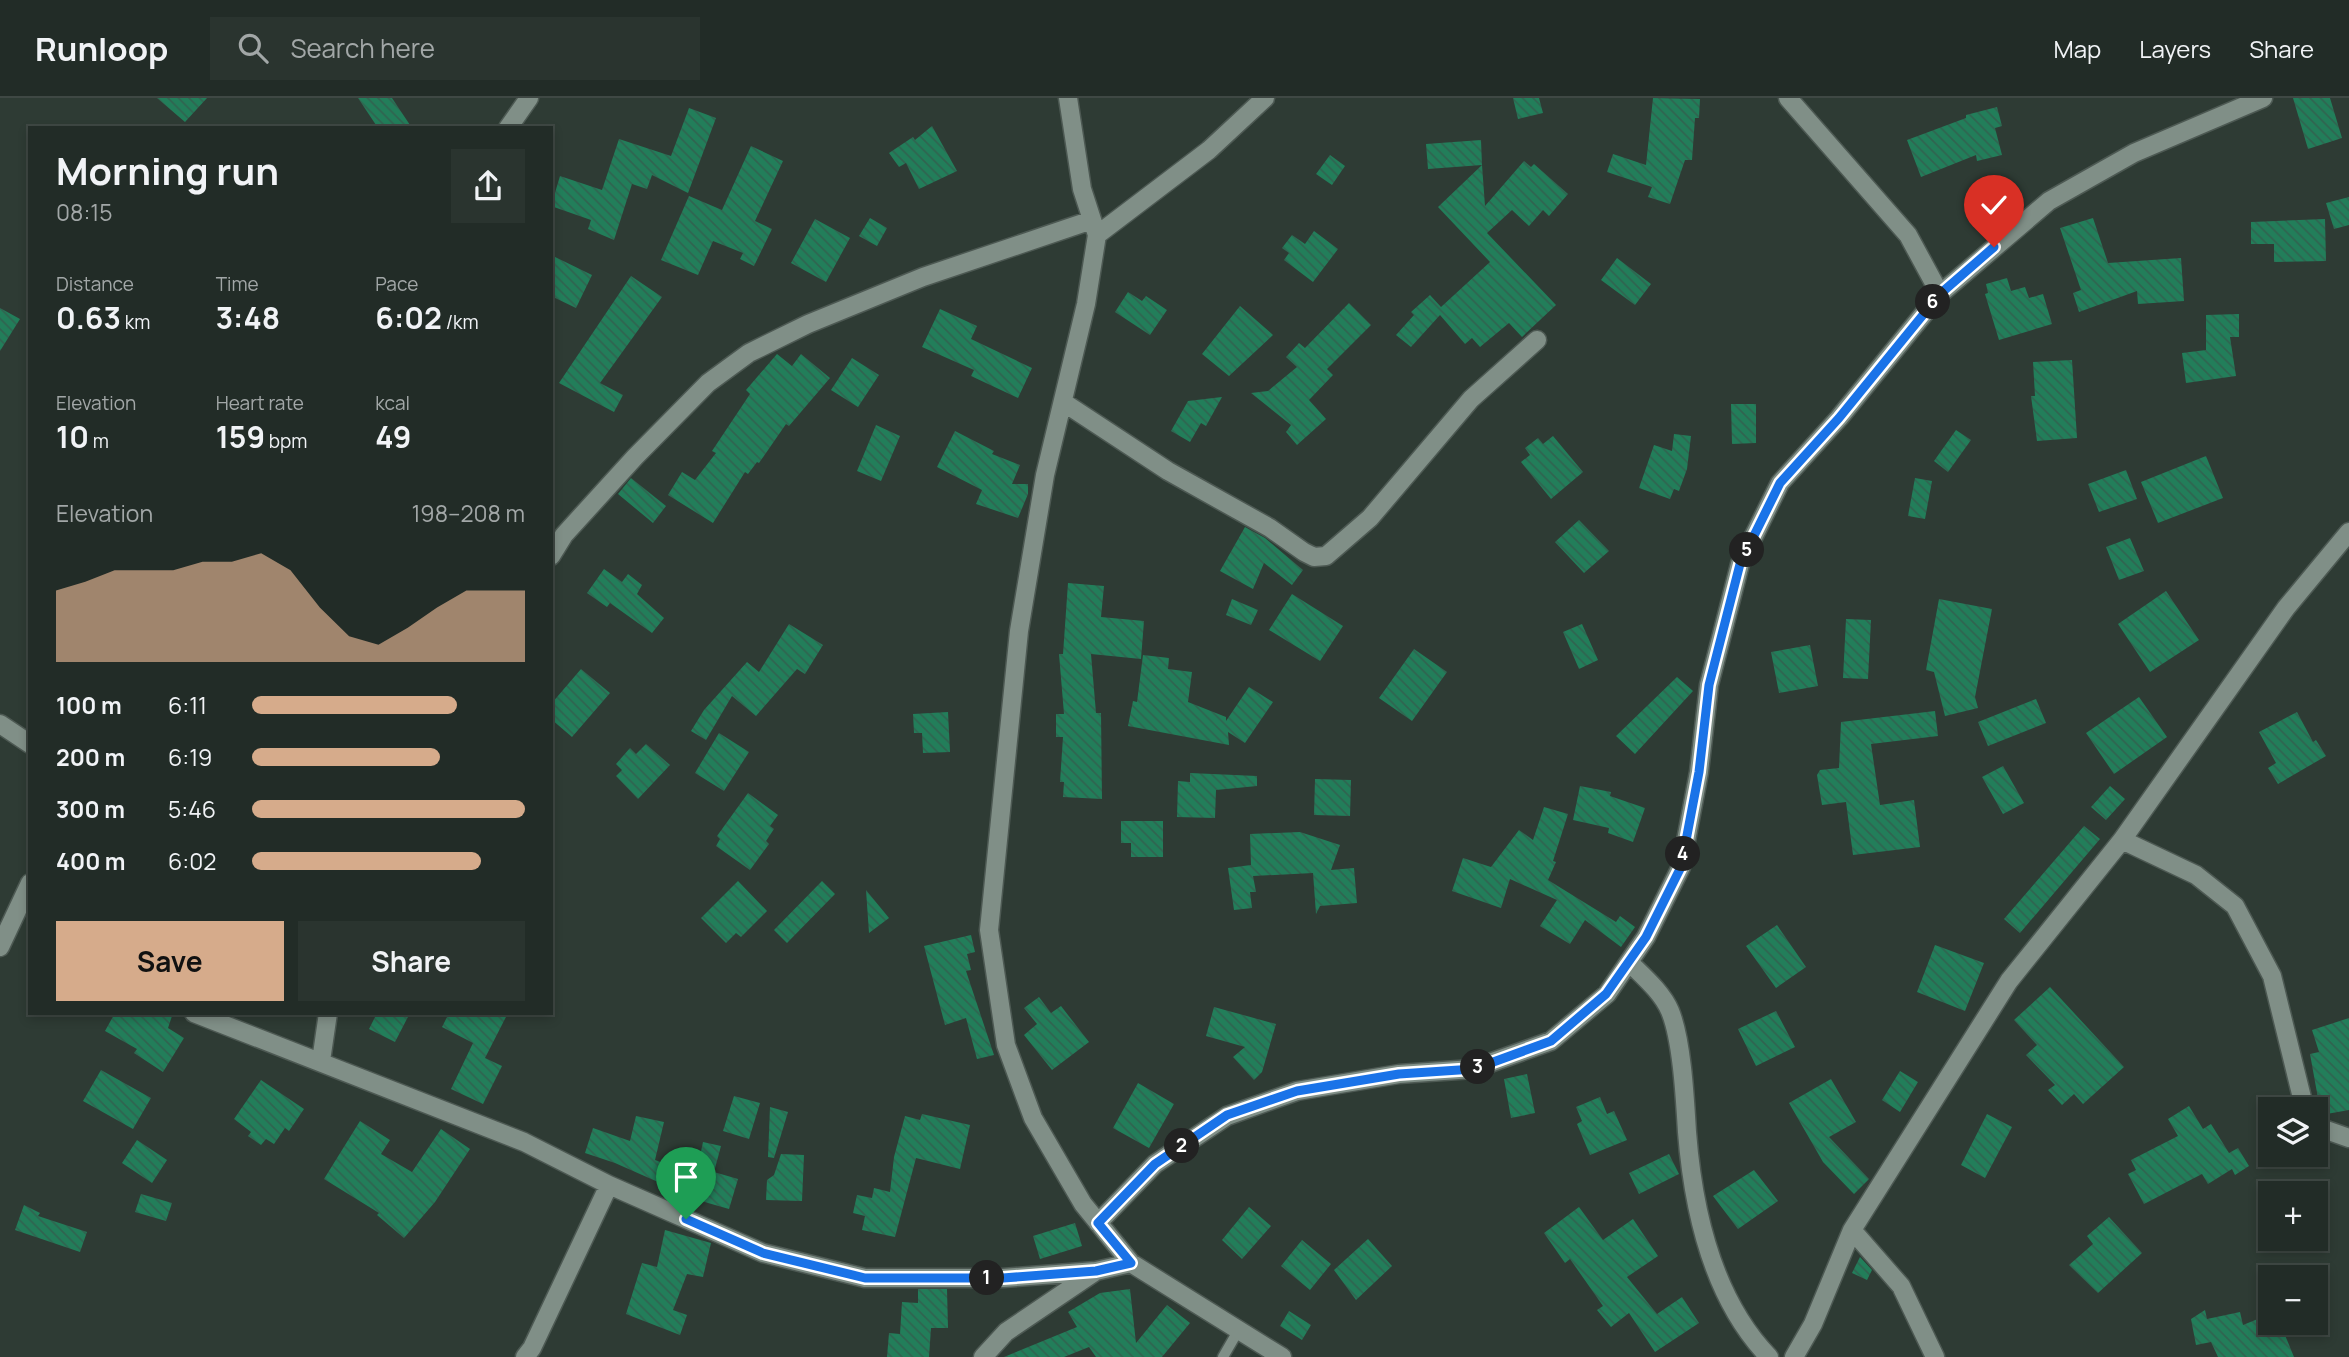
<!DOCTYPE html>
<meta charset="utf-8">
<style>
:root{--surface:#222c27;--page:#2a342f;--text:#f1f3f6;--muted:#a2a7a7;--line:#3f4844;--accent:#d6ab8b}
body{margin:0;font-family:Manrope,sans-serif;background:var(--page);color:var(--text);height:100vh;display:flex;flex-direction:column;font-size:26px;white-space:nowrap}
*{box-sizing:border-box;margin:0}
p{font-size:23px;color:var(--muted)}
.icon{flex:none;width:38px;height:38px;fill:none;stroke:currentColor;stroke-width:2;stroke-linecap:round;stroke-linejoin:round}
.map{position:relative;flex:1;overflow:hidden}
.panel{position:absolute;left:28px;top:28px;width:525px;height:889px;display:flex;flex-direction:column;background:var(--surface);border-radius:0px;box-shadow:0 4px 10px #0003,0 0 0 2px var(--line)}
.panel>*{flex:none}
.fabs{position:absolute;left:2258px;top:999px;display:grid;gap:14px}
.fabs a{display:grid;place-items:center;width:70px;height:70px;border-radius:0px;background:var(--surface);box-shadow:0 4px 10px #0003,0 0 0 2px var(--line);font-size:35px}
.pin{position:absolute;display:grid;place-items:center;width:60px;height:60px;color:#fff;margin:-72px -30px;border-radius:50% 50% 50% 0;rotate:-45deg;box-shadow:0 0 7px #0007}
.pin .icon{rotate:45deg}
.km{position:absolute;width:35px;height:35px;margin:-18px;border-radius:50%;background:#222;color:#fff;font-size:19px;line-height:35px;text-align:center}
.round{display:grid;place-items:center;flex:none;width:74px;height:74px;border-radius:0px;background:var(--page)}
.overview{display:flex;align-items:center;justify-content:space-between;height:119px;padding:0 28px}
h1{font-size:38px;font-weight:700;line-height:52px}
.metrics{display:grid;grid-template-columns:repeat(3,1fr);gap:10px;height:119px;padding:7px 28px}
.metrics div{display:grid;align-content:center}
.metrics b{font-size:30px;font-weight:700}
.metrics small{font-size:19px;font-weight:400}
.metrics p{font-size:19px}
.chart{height:196px;padding:14px 28px}
.chart p{display:flex;justify-content:space-between}
.chart svg{width:100%;height:126px;margin-top:7px;fill:var(--accent);opacity:.7}
.button{display:flex;gap:14px;margin-top:auto;padding:14px 28px}
.button a{flex:1;height:80px;border-radius:0px;background:var(--accent);color:#111;font-size:28px;font-weight:700;line-height:80px;text-align:center}
.button a+a{background:var(--page);color:var(--text)}
ul{padding:0 28px;list-style:none;font-size:23px}
li{display:grid;grid-template-columns:112px 84px 1fr;align-items:center;height:52px}
li i{height:18px;border-radius:9px;background:var(--accent)}
header{display:flex;align-items:center;gap:42px;box-sizing:border-box;height:98px;padding:0 35px;background:var(--surface);border-bottom:2px solid var(--line)}
header strong{font-size:33px}
nav{display:flex;gap:38px;margin-inline-start:auto;font-size:24px}
.search{width:490px;height:63px;background:var(--page);display:flex;align-items:center;gap:18px;box-sizing:border-box;padding:0 24px;border-radius:0px;color:var(--muted);font-size:26px}
.map>svg:first-child{display:block}
.building{fill:url(#building-back-hatch)}
.lines{fill:none;stroke-linecap:round;stroke-linejoin:round}
.service-casing{stroke:#4d5953;stroke-width:13}
.minor-casing{stroke:#4d5953;stroke-width:21}
.service{stroke:#808f87;stroke-width:10}
.minor{stroke:#808f87;stroke-width:18}
.route-casing{stroke:#fff;stroke-width:14}
.route{stroke:#1a73e8;stroke-width:9}
</style>
<header>
<strong>Runloop</strong>
<div class="search"><svg class="icon" aria-label="search" viewBox="0 0 24 24"><circle cx="10" cy="10" r="6"/><path d="M15 15l6 6"/></svg>Search here</div>
<nav><a>Map</a><a>Layers</a><a>Share</a></nav>
</header>
<div class="map">
<svg width="2349" height="1259" viewBox="0 0 2349 1259">
<defs>
<pattern id="building-back-hatch" width="6" height="6" patternUnits="userSpaceOnUse" patternTransform="scale(1.75)"><rect width="6" height="6" fill="#227e5a"/><path d="M-1 5l2 2M0 0l6 6M5-1l2 2" fill="none" stroke="#306450"/></pattern>
</defs>
<rect width="100%" height="100%" fill="#2e3b34"/>
<path class="building" d="M157,0h50l-22,24z
M358,0h34l20,30h-34z
M1513,0h26l4,15 -25,6z
M1653,0l47,1 -1,19h-4l-3,42h-7l-15,44 -22,-7 4,-10 -45,-15 6,-18 33,11z
M2293,0h37l12,40 -34,11z
M1997,9l5,19 -7,2 7,27 -25,6 -1,-6 -55,22 -14,-37 59,-22v-3z
M689,10l27,10 -28,75 -36,-18 -5,14 -15,-5 -18,56 -26,-11 3,-9 -40,-14 9,-30 42,14 17,-51 52,17z
M932,28l25,45 -38,18 -13,-26 -7,4 -10,-14 24,-16 2,3z
M1481,42l1,25 -54,4 -2,-25z
M751,48l32,15 -28,60 17,8 -18,37 -14,-7 3,-6 -30,-12 -15,34 -37,-15 28,-64 33,14z
M1330,57l15,11 -13,19 -16,-11z
M1524,63l7,6 3,-3 34,30 -19,22 -6,-6 -14,16 -17,-16 -25,23 69,72 -34,32 -13,-14 -29,24 -8,-9 -7,6 -25,-29 -29,32 -15,-12 18,-20 -3,-3 19,-17 11,12 49,-45 -52,-55 44,-42 3,41z
M2349,99v28l-15,4 -8,-26z
M870,120l17,10 -10,18 -18,-10z
M2093,120l15,45 73,-5 3,43 -46,3 -1,-13 -58,21 -6,-19 8,-3 -21,-62z
M815,121l35,19 -24,44 -35,-19z
M2325,121l1,42 -52,1v-18h-23v-22z
M1314,133l24,18 -25,33 -29,-22 5,-7 -7,-5 10,-13 13,9z
M551,157l41,20 -16,33 -25,-12z
M1617,160l34,26 -16,21 -34,-25z
M631,178l31,21 -62,86 23,12 -9,17 -55,-29z
M2007,180l4,13 14,-4 4,11 14,-4 9,30 -53,16 -14,-46 3,-1 -2,-9z
M1128,194l14,9 4,-5 21,14 -17,25 -35,-23z
M1349,205l22,22 -44,44 6,6 -24,25 17,19 -29,26 -11,-13 5,-7 -40,-32 17,-2 29,-24 -11,-10 13,-14 6,5z
M1240,208l33,29 -44,41 -27,-22z
M0,210l20,11 -20,32z
M940,211l37,17 -6,13 61,29 -14,30 -47,-22 3,-6 -52,-23z
M2239,216v23h-9l6,39 -50,7 -4,-30 24,-3v-35z
M777,256l15,12 9,-12 29,24 -41,48 -3,-2 -27,39 -2,-1 -9,12 -3,-2 -32,51 -45,-28 14,-23 13,8 21,-27 -4,-2 38,-57 -4,-4z
M852,260l27,17 -21,32 -27,-17z
M2072,262l5,78 -40,3 -6,-45h4l-2,-34z
M1222,299l-16,29 -5,-3 -11,19 -19,-11 17,-30z
M1731,306h25v39l-24,1z
M876,327l24,11 -19,45 -24,-10z
M1956,332l15,10 -23,32 -14,-11z
M955,333l39,20 -2,3 28,11 -8,19h16v10l-10,24 -42,-14 6,-14 -45,-23z
M1674,336l17,2 -4,33 -8,22 -5,-2 -4,10 -31,-11 15,-43 18,6z
M1553,338l30,36 -32,27 -30,-37 9,-7 -5,-7 13,-10 5,6z
M2206,358l17,42 -65,25 -17,-41z
M2126,372l11,29 -38,13 -11,-28z
M631,380l35,28 -13,17 -35,-29z
M1915,380l17,3 -7,38 -17,-3z
M1579,422l30,31 -25,22 -29,-31z
M1245,429l20,11 38,32 -11,15 -28,-22 -11,26 -33,-18z
M2130,440l14,33 -25,9 -13,-33z
M604,471l18,13 6,-8 14,11 -5,9 27,24 -12,15 -42,-30 -3,4 -20,-14z
M1068,485l36,3 -3,31 43,4 -3,38 -50,-5 5,59h5l1,86 -39,-2 1,-15h-4l3,-45h-7v-23h8l-5,-60h4z
M2166,493l33,49 -49,32 -32,-48z
M1292,496l51,32 -23,35 -51,-31z
M1232,501l26,11 -7,15 -25,-10z
M1939,501l53,10 -17,88 3,11 -33,8 -11,-44 -8,-2z
M1846,521l25,1 -3,59 -25,-1z
M789,526l34,21 -18,29 -8,-5 -41,47 -24,-20 -26,44 -15,-9 13,-21 43,-48 12,10z
M1582,526l16,36 -19,9 -16,-37z
M1810,547l8,41 -39,7 -8,-41z
M1414,551l33,23 -35,49 -33,-23z
M1143,557l26,3 -1,11 24,3 -4,30 38,15v4l23,-34 24,15 -28,41 -17,-11 1,13 -101,-19 5,-25 4,1z
M581,571l29,24 -38,44 -21,-18v-15z
M1677,579l16,14 -58,63 -19,-18z
M2139,599l28,40 -53,37 -28,-41z
M2036,601l10,24 -58,23 -10,-24z
M1935,613l3,25 -67,8 9,61 34,-5 6,47 -67,8 -7,-53 -24,3 -5,-30 3,-5 19,-2 2,-46z
M948,614l2,40 -27,1 -1,-20h-8l-1,-19z
M2297,614l16,30 3,-2 10,16 -48,28 -10,-16 8,-5 -17,-31z
M719,635l30,19 -25,39 -29,-18z
M646,646l24,21 -32,34 -22,-23 6,-6 -6,-6 14,-16 6,6z
M2003,668l21,37 -21,11 -21,-37z
M1190,675l67,3v10l-41,4 -1,28 -38,-1 1,-36 12,1z
M1315,681l36,1 -1,36 -36,-1z
M1580,688l31,6 -1,4 35,12 -12,34 -25,-9 1,-5 -36,-8z
M2110,688l15,13 -19,21 -15,-13z
M748,695l30,22 -8,11 4,3 -8,12 3,3 -19,26 -34,-24 4,-7 -3,-3z
M1544,709l24,7 -15,47 3,1 -8,18 68,42 4,-6 15,11 -14,20 -36,-27 -15,24 -30,-18 17,-26 -47,-21 -9,29 -49,-17 11,-33 28,9 28,-37 14,10z
M1121,723h42v36h-32v-14h-10z
M2084,728l16,13 -80,94 -16,-14z
M1300,734l40,13 -9,25 23,-2 3,35 -37,3 -4,8 -3,-41 -60,3 3,16h-6l2,16 -18,2 -6,-42 23,-3 -1,-31z
M738,783l29,30 -26,26 -5,-4 -10,10 -25,-25z
M822,783l13,13 -48,49 -13,-13z
M866,792l23,28 -20,15z
M1777,827l29,42 -30,21 -30,-42z
M971,837l4,17 -8,2 4,16 -5,1 28,84 -17,4 -11,-41 -21,7 -21,-79z
M1935,847l49,18 -19,48 -48,-19z
M2050,889l74,80 -41,37 -9,-10 -12,11 -14,-15 7,-5 -29,-30 11,-10 -23,-25z
M1039,899l12,16 10,-7 28,36 -37,28 -28,-35 13,-11 -13,-16z
M1214,909l62,17 -14,48 -8,8 -21,-23 12,-10 -39,-11z
M1776,913l19,36 -39,19 -18,-37z
M115,915h58l-5,15 16,10 -21,34 -29,-19 3,-4 -32,-18z
M377,915h33l-15,29 -26,-13z
M449,915h59l-23,45 17,8 -19,38 -32,-15 22,-46 -31,-16z
M2349,920v92l-28,5 -11,-61 9,-2 -7,-22z
M101,972l50,28 -18,31 -50,-28z
M1900,973l18,11 -18,30 -18,-12z
M1527,976l8,39 -24,5 -7,-39z
M1831,981l25,43 -27,15 40,42 -15,15 -31,-32 -34,-59z
M261,982l43,29 -15,22 -4,-3 -11,16 -8,-5 -5,6 -13,-9 3,-4 -17,-13z
M1138,985l36,21 -25,44 -36,-20z
M734,998l26,7 -11,36 -26,-8z
M1600,999l7,17 7,-3 13,29 -37,15 -13,-31 5,-3 -6,-14z
M2189,1008l14,23 8,-5 18,29 9,-5 11,18 -14,9 -3,-6 -24,15 -6,-10 -58,30 -16,-30 8,-4 -5,-10 47,-24 -10,-17z
M770,1009l18,5 -14,46 -6,-1z
M922,1016l48,11 -10,44 -44,-11 -21,79 -33,-7 3,-14 -12,-3 4,-18 15,3 2,-10 16,4 4,-35 11,-41 15,4z
M1987,1016l25,13 -27,51 -24,-13z
M636,1018l28,6 -9,38 41,15 7,-33 18,4 -7,26 24,7 -9,30 -28,-8 -86,-38 -30,-10 8,-25 37,13z
M360,1023l30,19 -9,14 31,18 29,-43 29,20 -35,53 -31,36 -27,-23 2,-2 -55,-34z
M137,1042l30,20 -15,23 -30,-20z
M781,1056l23,1 -2,46 -36,-1 1,-20 7,-5z
M1669,1056l10,20 -40,20 -10,-21z
M1754,1072l24,31 -40,28 -25,-33z
M141,1096l31,9 -6,18 -31,-9z
M24,1107l16,8 -2,3 49,16 -7,20 -65,-22z
M1249,1109l22,19 -29,33 -20,-19z
M1579,1109l24,33 30,-21 25,37 -31,21 30,37 25,-17 17,26 -44,29 -26,-39 -18,14 -14,-17 6,-4 -33,-47 -5,4 -21,-30z
M2109,1119l33,36 -44,40 -29,-28 24,-21 -6,-8z
M1075,1125l7,23 -42,13 -7,-23z
M665,1132l46,13 -8,34 -16,-3 -14,36 14,5 -7,20 -54,-21 16,-51 15,4z
M1368,1141l24,27 -36,34 -22,-30z
M1302,1142l29,24 -21,26 -29,-24z
M1860,1159l12,13 -5,10 -15,-7z
M918,1191h29l1,39h-17l-2,29h-42l2,-24 11,1 2,-32 16,1z
M1130,1191l6,54 31,-38 23,18 -28,34h-66l-7,-10 -25,10h-60l73,-30 -9,-15 32,-19z
M2205,1212l2,9 33,-7 3,13 27,-11v9h10l14,34h-76l-7,-15 -15,3 -5,-26z
M1289,1213l22,14 -9,15 -22,-14z"/>
<g class="lines">
<g class="service-casing">
<path id="service" d="M1223,1259l15,-26"/>
</g>
<g class="minor-casing">
<path id="minor" d="M1068,0l14,91 15,46 -11,69 -41,171 -26,156 -30,299 17,115 27,73 50,86 48,59 151,94
M1788,0l120,137 32,59
M508,30l21,-30
M1097,137l112,-85 56,-52
M1063,304l105,69 102,57 34,24 10,5 12,-1 44,-38 101,-119 66,-59
M551,458l13,-21 71,-78 73,-74 41,-30 59,-29 115,-47 169,-57
M0,626l30,20
M2122,742l74,35 39,31 37,70 33,134
M0,849l30,-64
M1629,864c14,14 33,30 41,49 12,29 15,88 17,121 6,77 26,167 82,225
M194,915l330,129 85,43 154,68 102,25h138l93,-7 35,-8
M321,963l7,-48
M2315,1028l34,12
M1098,1125l57,-59 72,-48 70,-25 102,-17 74,-5 78,-28 56,-47 39,-57 35,-70 18,-95 10,-87 31,-121 40,-81 59,-65 101,-124 109,-93 85,-48 129,-55
M1852,1132l49,56 34,71
M525,1259l7,-9 77,-163
M983,1259l23,-25 90,-61
M1794,1259l19,-33 39,-94 157,-249 113,-141 164,-232 63,-76"/>
</g>
<use href="#service" class="service"/>
<use href="#minor" class="minor"/>
</g>
<g class="lines">
<g class="route-casing">
<path id="route" d="M686,1121l77,34 102,25h138l93,-7 35,-8 -33,-40 57,-59 72,-49 70,-24 102,-17 75,-5 77,-28 55,-47 40,-57 35,-70 18,-95 10,-87 31,-121 40,-81 59,-65 101,-124 54,-47"/>
</g>
<use href="#route" class="route"/>
</g>
</svg>
<div class="fabs">
<a><svg class="icon" aria-label="layers" viewBox="0 0 24 24"><path d="M12 4l9 5-9 5-9-5zM3 14l9 5 9-5"/></svg></a>
<a>+</a>
<a>−</a>
</div>
<div class="pin" style="left:686px;top:1121px;background:#1e9e55"><svg class="icon" aria-label="arrive" viewBox="0 0 24 24"><path d="M6 21V4h12l-3 4 3 4H6"/></svg></div>
<div class="pin" style="left:1994px;top:149px;background:#d93025"><svg class="icon" aria-label="check" viewBox="0 0 24 24"><path d="M5 12l5 5 9-10"/></svg></div>
<b class="km" style="left:987px;top:1180px">1</b>
<b class="km" style="left:1182px;top:1048px">2</b>
<b class="km" style="left:1478px;top:969px">3</b>
<b class="km" style="left:1683px;top:756px">4</b>
<b class="km" style="left:1747px;top:452px">5</b>
<b class="km" style="left:1933px;top:204px">6</b>
<section class="panel">
<div class="overview"><div><h1>Morning run</h1><p>08:15</p></div><a class="round"><svg class="icon" aria-label="share" viewBox="0 0 24 24"><path d="M12 15V3M7 8l5-5 5 5M5 13v7h14v-7"/></svg></a></div>
<div class="metrics">
<div><p>Distance</p><b>0.63<small> km</small></b></div>
<div><p>Time</p><b>3:48</b></div>
<div><p>Pace</p><b>6:02<small> /km</small></b></div>
</div>
<div class="metrics">
<div><p>Elevation</p><b>10<small> m</small></b></div>
<div><p>Heart rate</p><b>159<small> bpm</small></b></div>
<div><p>kcal</p><b>49</b></div>
</div>
<div class="chart"><p><span>Elevation</span>198–208 m</p>
<svg viewBox="0 0 160 44" preserveAspectRatio="none"><path d="M0 44V19L10 16L20 12L30 12L40 12L50 9L60 9L70 6L80 12L90 25L100 35L110 38L120 32L130 25L140 19L150 19L160 19V44z"/></svg>
</div>
<ul>
<li><b>100 m</b>6:11<i style="width:75%"></i></li>
<li><b>200 m</b>6:19<i style="width:69%"></i></li>
<li><b>300 m</b>5:46<i style="width:100%"></i></li>
<li><b>400 m</b>6:02<i style="width:84%"></i></li>
</ul>
<div class="button"><a>Save</a><a>Share</a></div>
</section>
</div>
